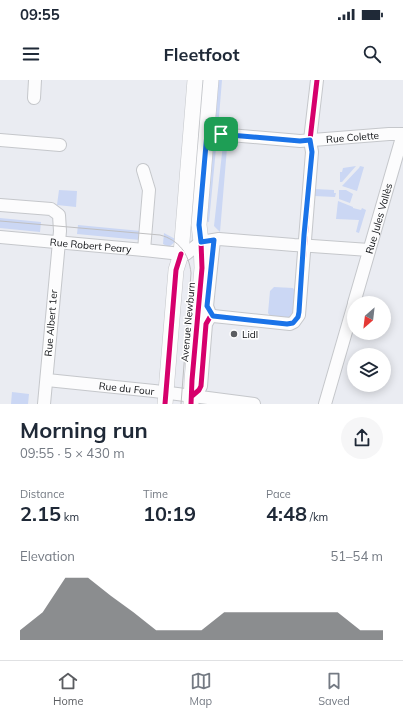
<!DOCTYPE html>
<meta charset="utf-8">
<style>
:root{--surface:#fff;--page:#f6f6f7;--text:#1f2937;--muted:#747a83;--line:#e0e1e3;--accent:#5b5d61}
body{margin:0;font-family:Mulish,sans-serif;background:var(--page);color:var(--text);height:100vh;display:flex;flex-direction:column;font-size:15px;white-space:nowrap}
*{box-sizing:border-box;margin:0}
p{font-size:13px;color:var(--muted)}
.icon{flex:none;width:22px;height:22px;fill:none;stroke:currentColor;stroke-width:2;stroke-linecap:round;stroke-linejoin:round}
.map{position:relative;height:324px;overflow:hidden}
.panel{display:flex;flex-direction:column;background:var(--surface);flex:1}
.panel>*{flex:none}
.needle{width:26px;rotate:208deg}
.buttons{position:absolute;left:347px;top:216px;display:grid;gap:8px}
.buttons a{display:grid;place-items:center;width:44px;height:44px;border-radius:50%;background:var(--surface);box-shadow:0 2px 10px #0003;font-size:20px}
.pin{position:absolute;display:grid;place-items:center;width:34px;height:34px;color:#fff;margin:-17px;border-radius:8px;box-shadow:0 2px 6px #0006}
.round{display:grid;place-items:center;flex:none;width:42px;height:42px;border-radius:21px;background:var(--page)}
.headline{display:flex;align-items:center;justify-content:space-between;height:68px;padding:0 20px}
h1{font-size:22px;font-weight:700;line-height:30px}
.figures{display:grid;grid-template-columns:repeat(3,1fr);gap:6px;height:68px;padding:4px 20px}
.figures div{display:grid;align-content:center}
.figures b{font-size:20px;font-weight:700}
.figures small{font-size:11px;font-weight:400}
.figures p{font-size:11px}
.chart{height:112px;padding:8px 20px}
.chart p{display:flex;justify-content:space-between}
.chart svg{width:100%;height:72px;margin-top:4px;fill:var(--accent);opacity:.7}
.status{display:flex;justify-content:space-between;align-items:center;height:28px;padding:0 20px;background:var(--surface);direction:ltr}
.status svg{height:11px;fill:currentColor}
header{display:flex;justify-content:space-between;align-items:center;height:52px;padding:0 20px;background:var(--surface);font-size:18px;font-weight:700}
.dock{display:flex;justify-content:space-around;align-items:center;height:56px;border-top:1px solid var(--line);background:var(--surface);font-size:11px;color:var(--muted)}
.dock a{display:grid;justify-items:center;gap:2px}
.dock .selected{color:var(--accent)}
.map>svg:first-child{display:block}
.green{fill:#cbd7f4}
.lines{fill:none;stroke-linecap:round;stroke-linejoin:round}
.minor-casing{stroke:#c5c7cb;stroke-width:14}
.major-casing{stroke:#c5c7cb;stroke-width:16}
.minor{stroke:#fcfcfd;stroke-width:12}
.major{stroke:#fcfcfd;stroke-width:15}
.tram{stroke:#bfbfc1;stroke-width:1}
.cycleway-casing{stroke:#fff;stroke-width:8}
.cycleway{stroke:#d6006c;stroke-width:5}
.route-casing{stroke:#fff;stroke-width:8}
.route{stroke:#1a73e8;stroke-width:5}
.poi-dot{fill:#5b5d61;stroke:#fff;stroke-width:1.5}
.labels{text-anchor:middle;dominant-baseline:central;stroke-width:3;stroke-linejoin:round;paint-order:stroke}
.street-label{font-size:10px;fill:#0e1013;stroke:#fff}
.poi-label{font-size:10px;fill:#0e1013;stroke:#fff;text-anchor:start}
</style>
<div class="status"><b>09:55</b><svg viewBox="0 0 49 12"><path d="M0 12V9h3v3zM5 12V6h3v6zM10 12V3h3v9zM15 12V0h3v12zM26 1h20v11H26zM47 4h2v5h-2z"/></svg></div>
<header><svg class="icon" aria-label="menu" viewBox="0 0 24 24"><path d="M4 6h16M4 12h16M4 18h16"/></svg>Fleetfoot<svg class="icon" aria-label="search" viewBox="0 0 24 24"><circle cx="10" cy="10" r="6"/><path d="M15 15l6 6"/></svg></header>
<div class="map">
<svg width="403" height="324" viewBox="0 0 403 324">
<rect width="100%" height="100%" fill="#eaecf2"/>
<path class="green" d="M217,0h5l-4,49 -4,-2z
M217,58l-8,84 -5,-1 9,-81z
M223,64h4v4l-7,84 -6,-6z
M356,86l-14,16h-2v-10h2l1,-4z
M360,86l4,1 -7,24 -15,-5 17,-18z
M315,109l19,1v3h2l-1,4 -21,-1z
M59,110l18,1 -1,16 -19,-2z
M339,110h7l7,4 -3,9 -11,-4z
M338,121l15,6v1l8,2 1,-2 4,2 -7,23 -3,-1 3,-12 -23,-1z
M0,138l41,4 -1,10 -40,-4z
M78,145l63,6 -1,9 -63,-6z
M164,153l13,7 -8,7 -6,-3z
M274,207l19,1 3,4 -1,20 -5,6 -20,-2 -2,-3 2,-22z
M12,312l17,2 -1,10h-17z"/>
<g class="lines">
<g class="minor-casing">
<g id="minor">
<path d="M34,18l1,-18"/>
<path id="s1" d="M207,53l93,8 89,-7h14"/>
<path d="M0,60l60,5"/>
<path d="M143,90l6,20 -5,60"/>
<path d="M0,125l51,4 8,6 1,16 -16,173"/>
<path id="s2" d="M0,157l144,13 37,4h5l15,-12 18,-3 75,6 18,1 57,4"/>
<path id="s3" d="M354,223l49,-169"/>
<path d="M213,236l-3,-2 -3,-8 7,-66"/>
<path id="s4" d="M47,300l107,11 100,13"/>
<path d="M192,316l7,-6 2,-4 5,-62 4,-7 3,-1 77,8 4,-2 5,-7 13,-163 -2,-12 7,-60"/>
<path d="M325,324l29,-100"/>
</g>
</g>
<g class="major-casing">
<path id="major" d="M165,324l11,-134 5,-16 14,-174
M191,324l1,-24 10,-112 -1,-26 -2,-17 12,-145"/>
</g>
<use href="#minor" class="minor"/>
<use href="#major" class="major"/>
<path class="tram" d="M0,141l160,14c19,5 29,19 31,38l-10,131"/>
<g class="cycleway-casing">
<path id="cycleway" d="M192,316l7,-6 2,-4 5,-62 4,-7 3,-1 77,8 4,-2 5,-7 13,-163 -2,-12 7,-60
M165,324l11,-134 5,-16
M191,324l1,-24 10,-112 -1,-26"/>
</g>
<use href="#cycleway" class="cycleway"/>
</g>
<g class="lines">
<g class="route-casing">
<path id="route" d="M207,53l93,8 10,-1 2,12 -8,83 -5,77 -1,5 -5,6 -6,1 -74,-8 -6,-10 7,-66 -13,2 -2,-17z"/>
</g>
<use href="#route" class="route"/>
</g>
<circle class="poi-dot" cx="234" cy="254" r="4"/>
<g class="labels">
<g class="street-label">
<text stroke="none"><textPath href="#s1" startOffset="146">Rue Colette</textPath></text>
<text stroke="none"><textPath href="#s3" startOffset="88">Rue Jules Vallès</textPath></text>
<text stroke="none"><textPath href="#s2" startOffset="91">Rue Robert Peary</textPath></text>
<text transform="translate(188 242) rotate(-85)">Avenue Newburn</text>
<text transform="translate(51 243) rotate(-85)">Rue Albert 1er</text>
<text stroke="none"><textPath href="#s4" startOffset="80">Rue du Four</textPath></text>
</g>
<g class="poi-label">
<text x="242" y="254">Lidl</text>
</g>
</g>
</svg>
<div class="buttons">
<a><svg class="needle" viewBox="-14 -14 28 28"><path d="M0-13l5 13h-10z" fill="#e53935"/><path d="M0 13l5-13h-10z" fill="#747a83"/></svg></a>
<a><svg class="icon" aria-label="layers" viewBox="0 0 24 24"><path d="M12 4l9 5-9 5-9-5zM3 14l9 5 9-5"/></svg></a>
</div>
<div class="pin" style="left:221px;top:54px;background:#1e9e55"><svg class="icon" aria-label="arrive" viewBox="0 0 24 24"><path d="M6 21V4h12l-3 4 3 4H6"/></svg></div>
</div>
<section class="panel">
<div class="headline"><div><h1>Morning run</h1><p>09:55 · 5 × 430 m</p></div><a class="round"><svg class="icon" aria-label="share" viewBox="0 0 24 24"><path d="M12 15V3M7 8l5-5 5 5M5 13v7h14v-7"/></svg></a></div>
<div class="figures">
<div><p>Distance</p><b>2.15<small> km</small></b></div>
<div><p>Time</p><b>10:19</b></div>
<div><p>Pace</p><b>4:48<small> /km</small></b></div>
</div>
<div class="chart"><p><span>Elevation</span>51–54 m</p>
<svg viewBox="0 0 160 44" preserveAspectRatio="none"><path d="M0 44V38L10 27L20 6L30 6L40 17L50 27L60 38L70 38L80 38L90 27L100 27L110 27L120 27L130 27L140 27L150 38L160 38V44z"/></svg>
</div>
</section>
<nav class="dock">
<a class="selected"><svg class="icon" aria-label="home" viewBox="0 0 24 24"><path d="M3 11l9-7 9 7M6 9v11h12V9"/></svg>Home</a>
<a><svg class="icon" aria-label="map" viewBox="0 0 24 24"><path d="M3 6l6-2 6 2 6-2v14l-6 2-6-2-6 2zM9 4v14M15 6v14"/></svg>Map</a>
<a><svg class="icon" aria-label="saved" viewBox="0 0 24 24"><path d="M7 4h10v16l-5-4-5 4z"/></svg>Saved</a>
</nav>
